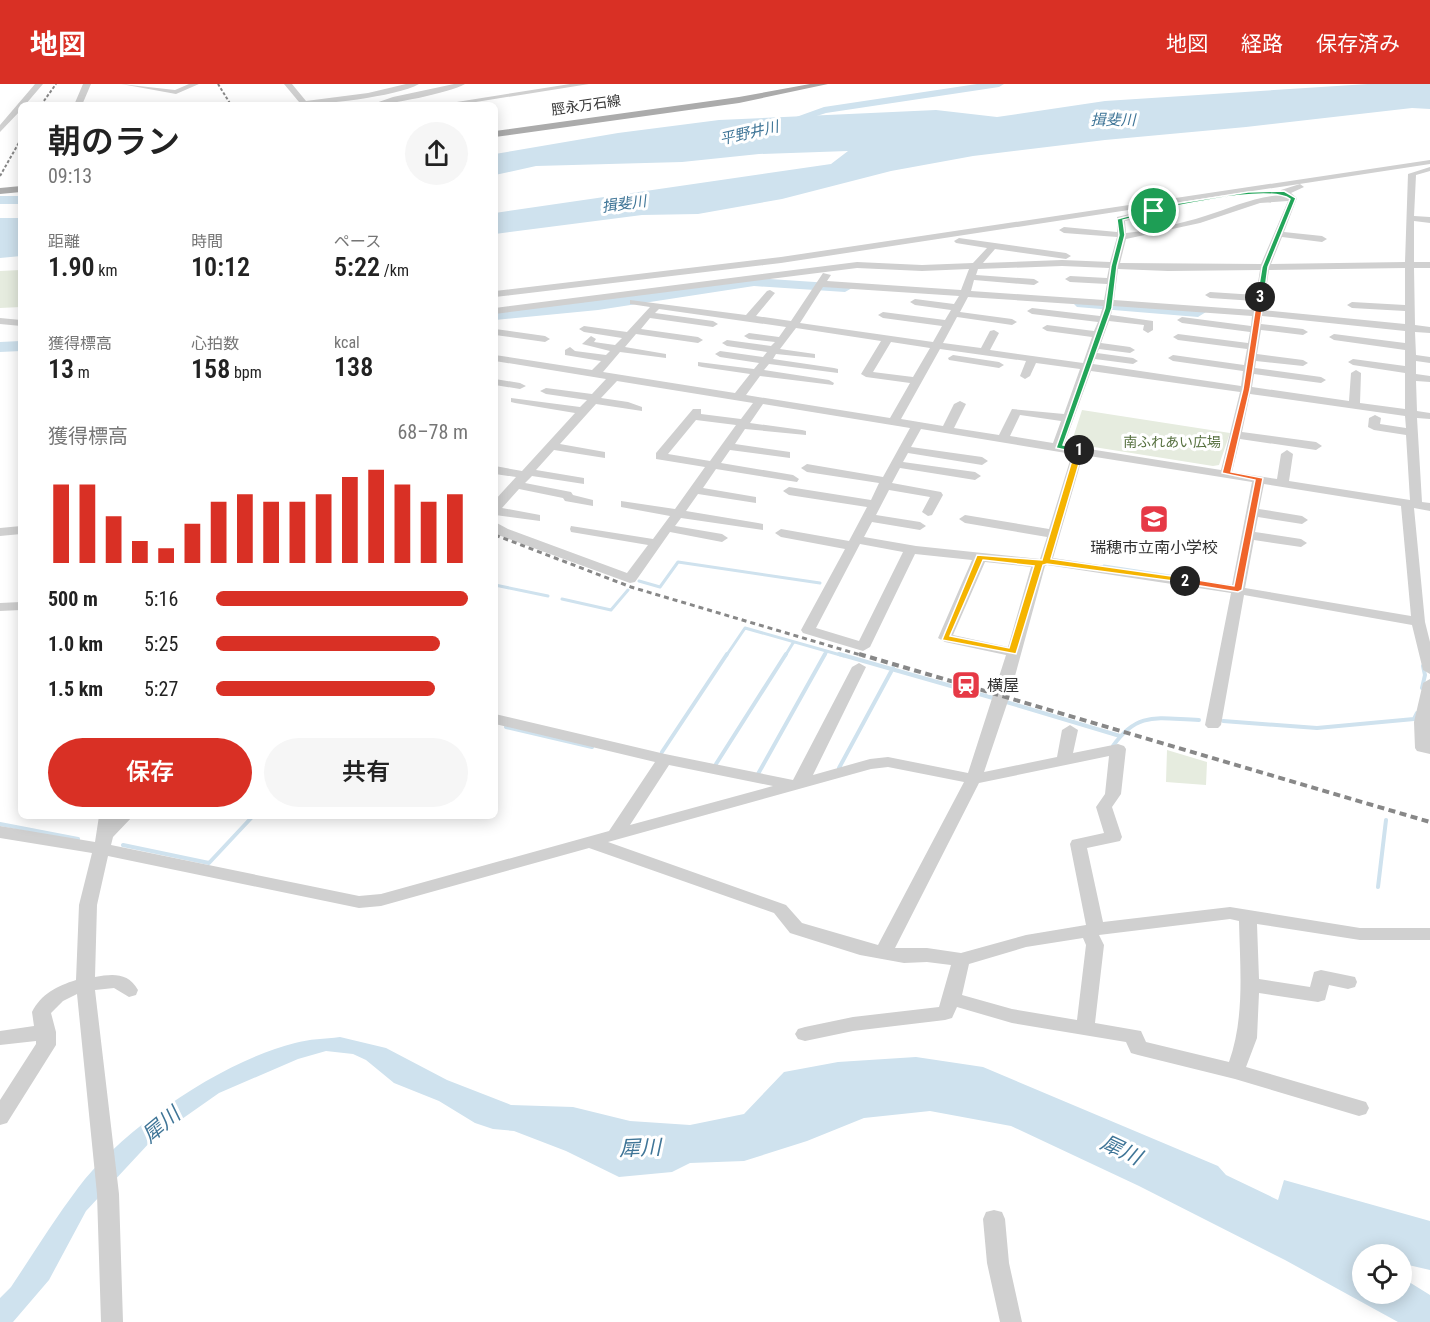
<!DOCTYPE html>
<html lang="ja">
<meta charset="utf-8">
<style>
:root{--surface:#fff;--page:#f6f6f6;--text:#222;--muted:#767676;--accent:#d93025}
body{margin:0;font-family:"Roboto Condensed","Noto Sans JP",sans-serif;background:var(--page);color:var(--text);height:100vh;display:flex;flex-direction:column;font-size:22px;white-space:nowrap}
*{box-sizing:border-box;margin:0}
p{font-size:20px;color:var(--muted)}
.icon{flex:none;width:33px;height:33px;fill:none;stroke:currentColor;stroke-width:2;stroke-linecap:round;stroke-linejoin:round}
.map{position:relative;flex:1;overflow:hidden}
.details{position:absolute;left:18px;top:18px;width:480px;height:717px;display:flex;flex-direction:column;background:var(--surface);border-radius:9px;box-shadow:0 3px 15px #0003}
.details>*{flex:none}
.tools{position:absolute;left:1352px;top:1160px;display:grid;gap:12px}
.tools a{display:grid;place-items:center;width:60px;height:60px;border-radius:50%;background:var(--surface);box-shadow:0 3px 15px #0003;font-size:30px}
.pin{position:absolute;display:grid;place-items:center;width:51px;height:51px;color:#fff;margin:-26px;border:3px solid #fff;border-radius:50%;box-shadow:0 2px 6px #0007}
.km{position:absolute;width:30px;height:30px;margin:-15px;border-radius:50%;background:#222;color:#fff;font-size:16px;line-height:30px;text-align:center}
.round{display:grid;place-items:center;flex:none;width:63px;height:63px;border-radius:32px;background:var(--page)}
.overview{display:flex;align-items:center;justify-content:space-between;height:102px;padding:0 30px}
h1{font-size:33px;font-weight:600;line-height:45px}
.stats{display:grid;grid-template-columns:repeat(3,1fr);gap:9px;height:102px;padding:6px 30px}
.stats div{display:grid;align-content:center}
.stats b{font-size:26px;font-weight:600}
.stats small{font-size:16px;font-weight:400}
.stats p{font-size:16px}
.chart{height:168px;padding:12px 30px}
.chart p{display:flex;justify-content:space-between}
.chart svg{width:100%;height:108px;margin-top:6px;stroke:var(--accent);stroke-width:6}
.button{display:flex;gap:12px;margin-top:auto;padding:12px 30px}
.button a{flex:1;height:69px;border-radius:36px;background:var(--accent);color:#fff;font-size:24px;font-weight:600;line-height:69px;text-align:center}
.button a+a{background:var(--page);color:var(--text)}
ul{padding:0 30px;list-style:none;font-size:20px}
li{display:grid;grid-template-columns:96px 72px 1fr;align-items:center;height:45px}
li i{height:15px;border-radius:8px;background:var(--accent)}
header{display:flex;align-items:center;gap:36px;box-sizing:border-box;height:84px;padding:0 30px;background:var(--accent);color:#fff}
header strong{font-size:28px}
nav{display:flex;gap:33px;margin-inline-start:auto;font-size:21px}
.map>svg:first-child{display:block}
.green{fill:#e6ecdf}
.water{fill:#cfe2ee}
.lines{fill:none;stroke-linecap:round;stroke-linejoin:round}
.stream-far1{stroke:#cfe2ee;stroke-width:3}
.stream{stroke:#cfe2ee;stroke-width:4}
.river{fill:#cfe2ee;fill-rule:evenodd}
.minor{fill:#d0d0d0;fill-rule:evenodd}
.major{fill:#ababab;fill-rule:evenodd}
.rail-far2{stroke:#888;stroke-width:2;stroke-dasharray:3 2;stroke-linecap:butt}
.rail-far1{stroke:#888;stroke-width:3;stroke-dasharray:5 4;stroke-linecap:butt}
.rail{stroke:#888;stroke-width:4;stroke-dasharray:7 4.5;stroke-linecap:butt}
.split-1{fill:#22a559;stroke:#fff;stroke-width:1.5}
.split-2{fill:#f5b400;stroke:#fff;stroke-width:1.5;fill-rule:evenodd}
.split-3{fill:#f0652b;stroke:#fff;stroke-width:1.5}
.split-4{fill:#22a559;stroke:#fff;stroke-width:1.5}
.labels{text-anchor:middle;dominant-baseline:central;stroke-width:6;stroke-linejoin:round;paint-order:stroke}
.far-street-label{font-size:14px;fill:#333;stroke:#fff}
.far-park-label{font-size:14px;fill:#56703f;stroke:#fff}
.far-water-label{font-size:15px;font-style:italic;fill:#3f7597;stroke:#fff}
.poi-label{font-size:16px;fill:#333;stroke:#fff}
.near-water-label{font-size:21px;font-style:italic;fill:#3f7597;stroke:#fff}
</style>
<header>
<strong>地図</strong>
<nav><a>地図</a><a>経路</a><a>保存済み</a></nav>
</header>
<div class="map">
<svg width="1430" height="1238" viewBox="0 0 1430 1238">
<rect width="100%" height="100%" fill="#fff"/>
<path class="green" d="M21,186v37l-21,1v-37z
M1082,326l148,23 -11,32 -6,1 -138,-22 -3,-3z
M1167,666l40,12 -1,23 -40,-3z"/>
<path class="water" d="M1368,0h62v25l-18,-1 -166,19 -141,13 -132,16 -82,15 -109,28 -84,15 -56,1 -147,19v-21l336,-49 17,-13 -89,3 -77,8 -146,4 -41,9v-21l123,-21 101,-13 217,-10 61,7 108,-16z
M0,134h21v38l-21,2z
M340,953l46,11 61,32 64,25 62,2 57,14 60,4 54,-11 40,-42 54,-10 78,-5 67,10 235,99 8,9 52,25 6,-20 146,41v49l-26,-6 -3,-2v-8h-11l-13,-9 -16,7 3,2 -2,39h39v-16l29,18v27h-32l-113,-62 -146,-74 -128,-60 -81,-15 -66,7 -57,23 -63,20 -54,2 -18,9 -53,5 -53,-26 -52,-20 -21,-2 -18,-6 -36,-22 -45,-18 -28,-23 -13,-6 -27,-3 -28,8 -79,34 -67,47 -66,71 -37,69 -36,42h-13v-24l11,-11c22,-33 43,-67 67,-99 44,-59 144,-127 217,-145 14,-4 30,-4 45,-6z"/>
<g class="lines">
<path class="stream-far1" d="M1104,482l85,13
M639,497l21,6 18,-25 142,21
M495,501l53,11
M562,515l49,11 17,-20
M726,572l19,-28 99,28
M785,572l8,-13
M824,572l2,-3"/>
<path class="stream" d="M839,570l154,44
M1422,604l3,-13 -2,-9
M1003,617l117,35
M1223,637l94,7 97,-9 3,-6
M506,643l86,20
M1113,662c25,-36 46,-27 86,-26
M662,668l65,-98
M716,680l70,-110
M839,684l54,-100
M758,690l67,-120
M0,740l78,15
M123,761l86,18 44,-47
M1378,803l8,-67"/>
<path class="river" d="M977,0h27l-5,3 -173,26 -46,15 -6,-3 50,-18z
M0,112h21v8h-21z
M754,194l91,6 7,4 -7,4 -91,-6 -156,24 -103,10v-10l103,-10z
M1082,215l116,8 8,5 -8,5 -121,-10 -3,-3 3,-3z
M21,257v10l-21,1v-10z"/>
<path class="minor" d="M35,0h8l-18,21h-4v5l-21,22v-7z
M83,0h8l-9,21h-8z
M121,0l54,6 14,-6h10l-23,10z
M284,0h8l14,17 62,-8 38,-9h13c-23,13 -99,21 -127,21l7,-3z
M454,0h11c-15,9 -77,21 -95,21l23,-8z
M570,0h19l-132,21h-19z
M1430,76v4l-649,99 -286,34v-6l286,-34z
M1430,83v4l-14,4 -2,41 16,1v6l-16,-2v41h16v6h-16l1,57 15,2v6l-15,-1 1,23 14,2v6l-14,-2v13l14,2v6l-14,-1 1,30 13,2v6l-13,-1 5,84 8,1v8l-16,-3 11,114 5,20v32l-7,-4 -11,-45 -168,-30 -23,130 -3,3h-10l-3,-3 26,-132 -184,-28 -2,1 -36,132 -25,74 73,-15 5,-27 8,-5 8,5 -5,23 45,-9 6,2 2,3 -5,45 -9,13 10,30 -2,4 -33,7 16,74 127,-15 130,21h70v12h-70l-103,-16 2,55 51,8 4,-15 7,-2 34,7 2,5 -2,5 -7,2 -19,-4 -4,15 -7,2 -59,-9 -2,45 -11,29 120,35 3,6 -3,6 -7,2 -124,-37 -97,-24 -7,-2 -5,-11 -114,-19 -55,-16 -5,11 -7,2 -92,11 -48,10 -7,-2 -3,-5 3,-5 7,-2 48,-10 86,-10 12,-42 -24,-3 -23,1 -44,-8 -70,-22 -16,-20 -185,-65 -208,58 -22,2 -251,-52 -11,49 -2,72c17,-3 33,-5 43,13l-2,5 -7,2 -15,-9 -19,2 24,204 4,128h-22l-4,-128 -20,-200 -14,7 -12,12 5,19v13l-49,78 -7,2v-25l36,-56v-3l-36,4v-14l34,-5 -2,-14c9,-18 25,-26 44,-32l3,-75 13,-52 -92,-15v-12l95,16 4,-26h34l-20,21 -2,8 248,51 22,-2 228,-63 46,-69 -160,-38v-10l170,40 128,26 59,-113 7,-4 7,4 -53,108 57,-16 18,-2 80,16 38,-118 -61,-13 -7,-4 34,-78 -57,-6 -45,93 -7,4 -60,-18 -2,-3 44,-81 -64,-12 -6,-4 6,-4 68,12 18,-34 -78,-12 -6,-4 6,-4 82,13 8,-17 -72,-11 -6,-4 6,-4 76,13 27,-49 -147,-24 -13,19 52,7 4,1v4l-61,-6 -10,15 55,8v6l-60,-8 -9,13 72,12 6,4 -2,3 -81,-13 -13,19 53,9v6l-58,-9 -12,17 72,12 5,1v6l-82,-12 -6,8 47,8 6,4 -6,4 -52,-10 -35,50 -5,1 -132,-48 -3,-3v-10l13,7 119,44 21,-28 -77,-13 -1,-3 1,-3 82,13 17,-23 -49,-9v-6l54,8 30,-42 -49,-8v-6l37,-44h8v5l40,5 12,-16 -136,-22 -16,17 27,4 14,5v4l-46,-7 -36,40 45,8v6l-51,-8 -18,20 48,8v6l-52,-8 -7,7 46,9 2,3 20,5v6l-28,-5 -2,-3 -44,-9 -17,19 38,7v6l-45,-6v-15l21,-23 -21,-3v-8l27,5 53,-58 -60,-10 -4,-1v-4l69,9 7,-7 -41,-6 -6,-3 6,-3 46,6 14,-15 -111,-18v-6l97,15 9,-9 -36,-6v-5l5,-3 5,4 31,4 4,-4 -28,-7 9,-8 5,3 -2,3 21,3 7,-7 -38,-6 -5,-3 5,-3 43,6 23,-25 -20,-3v-4l116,15 21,-24 3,-1 5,3 -19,23 35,5 32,-48 8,2 -4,6 134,9 8,-21 -47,2 -65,-3 -362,46v-6l362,-46 65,3 51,-2 14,-15 -31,-5 -2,-2 5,-3 107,15 5,3 -5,3 -71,-10 -12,14 79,-3 48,2 7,-25 -53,-4 -5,-3 5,-3 53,5v-15l21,-5 3,1v4l-16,4 1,12c27,-3 54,-9 79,-17 26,-8 50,-20 78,-21l-3,-3 1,-2 19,-6 4,3 -13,6 6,5 -13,34 38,4 5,3 -5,3 -40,-5 -11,27 134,-2 3,-88zM1288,117l-27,63 -141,-1 6,-24 74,-16 60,-20zM1062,182l47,2 -2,10 -37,-2 -5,3 5,3 37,2 -3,16 -133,-9 3,-11 60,5 5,-3 -5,-3 -58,-4 2,-6zM1405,184v37l-53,-3 -5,3 5,3 53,3v13l-142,-14 6,-40zM1118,185l50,2 92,-1 -4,25 -46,-3 -5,3 5,3 45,3 -2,9 -139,-10zM823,203l136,9 -5,8 -39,-5 -5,3 5,3 36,5 -6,10 -62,-8 -5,3 5,3 59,8 -9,16 -133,-19zM968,213l135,9 -3,10 -68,-8 -5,3 5,3 66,8 -4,9 -47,-6 -5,3 5,3 45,6 -9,26 -93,-13 9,-17 -5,-3 -4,1 -9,17 -38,-5 14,-26 55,8 5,-3 -5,-3 -52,-7zM1113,222l139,10 -1,10 -69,-9 -5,3 5,3 68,9 -2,11 -70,-9 -5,3 5,3 69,9 -3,16 -71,-10 -5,3 5,3 70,10 -2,15 -148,-22 2,-5 38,5 5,-3 -5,-3 -36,-5 2,-4 31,4 5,-3 -5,-3 -29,-4 8,-22 35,4 -1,5 5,3 5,-3v-9l-42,-6zM659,225l127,18 -7,10 -30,-4 -5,3 5,3 26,3 -4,4 -44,-6 -5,3 5,3 40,6 -4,5 -43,-6 -5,3 5,3 39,6 -5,6 -56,-7v4l4,1 48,7 -15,19 -132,-21 17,-20 46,6v-4l-41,-7 11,-13 62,9 5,-3 -5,-3 -57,-8 9,-11 63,9 5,-3 -5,-3 -58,-8zM1262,232l143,15v12l-71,-9 -5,3 5,3 71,10v16l-52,-7 -5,3 5,3 52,8v36l-45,-6 1,-30 -5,-3 -5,3 -2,28 -97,-14 2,-13 67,9 5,-3 -5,-3 -66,-9 1,-7 47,5 5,-3 -5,-3 -46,-6 4,-24 42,5 5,-3 -5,-3 -42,-5zM796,244l85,13 -20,33 5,3 44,6 -20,35 -144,-23 14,-19 73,9 1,-2 -5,-3 -65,-10 5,-6 69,9v-4l-4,-1 -61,-9 3,-5 39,4v-4l-35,-5zM891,258l39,6 -17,29 -40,-5zM940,265l86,12 -6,15 5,3 5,-3 6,-13 44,6 -16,45 -52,-5 -13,26 -45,-7 12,-24 -6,-3 -6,3 -11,22 -42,-7zM1091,287l149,21 -19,78 -157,-25zM1250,310l155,22 1,12 -26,-4 1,-6 -6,-3 -6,3 -1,9 6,3 32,5 4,65 -121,-19 4,-27 -6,-4 -6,4 -4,25 -45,-7 8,-33 76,11 6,-4 -6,-4 -74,-10zM1020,331l41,6 -8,22 -43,-7zM696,336l40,5 -26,36 -42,-7zM921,345l151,25 -23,75 -84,-14 -6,4 6,4 82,14 -7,22 -124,-13 -52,-9 8,-15 48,8 6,-4 -6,-4 -44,-7 13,-25 41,7 -8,15 6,4 4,-1 11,-20 -2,-3 -49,-9 8,-15 75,12 6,-4 -6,-4 -72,-10 5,-9 74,12 6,-4 -6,-4 -71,-10zM1083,371l169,27 -20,103 -179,-27zM1264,400l137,22 10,110 -166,-28 9,-48 47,7 6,-4 -6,-4 -46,-7 3,-15 44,7 6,-4 -6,-4 -43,-7zM860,460l43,8 -44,89 -43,-13zM985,478l46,5 -23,80 -55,-12zM1109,672l-4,38 -9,13 8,26 -32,7 -2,4 16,81 -60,10 -65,18 -34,-5h-32l84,-165zM669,681l104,21 -143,39zM888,683l76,15 -86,163 -76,-22 -16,-18 -178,-63 263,-73zM1230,835l9,2c1,47 6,96 -10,141l-83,-20 -5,-11 -46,-8 9,-78 -5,-10zM1083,854l3,7 -9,75 -65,-11 -50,-14 7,-31 57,-17z
M0,234l21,2v6l-21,-2z
M495,245l50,7 5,3 -5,3 -50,-7z
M953,271l46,7 5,3 -5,3 -50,-8 -1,-2z
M495,295l25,4 6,3 -6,3 -25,-4z
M21,442v8l-21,2v-8z
M21,518v8l-21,1v-8z
M1430,595v75l-13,-3 -2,-3 -1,-26 9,-39z
M994,1126l8,2 3,7 4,44 13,59h-22l-13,-59 -4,-44 3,-7z"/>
<path class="major" d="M810,0h18l-89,19 -244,34v-6l244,-34z
M21,102v6l-21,2v-6z"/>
<path class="rail-far2" d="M218,0l13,21
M41,21l15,-21
M0,92l21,-37"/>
<path class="rail-far1" d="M495,451l136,52 233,69"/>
<path class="rail" d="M859,570l571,168"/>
</g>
<path class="split-1" d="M1154,125l2,3 -33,8 2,15 -8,31 -5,42 -49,137 20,5 -4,3 -23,-5 49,-140 6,-42 8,-31 -2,-16z"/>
<path class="split-2" d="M1079,364l4,2 -32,109 134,19 3,1v4l-141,-19 -4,1 -27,89 -74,-14 35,-85 65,5 33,-110zM983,476l51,6 -25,82 -59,-12z"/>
<path class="split-3" d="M1260,211l4,2 -14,92 -19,83 32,6 -21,112 -4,2 -56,-9v-4l3,-1 49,8 21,-106 -33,-7 21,-84 14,-92z"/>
<path class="split-4" d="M1284,107l12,7 -28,69 -4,30 -4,2 -3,-2 5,-30 28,-68c-21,-14 -101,5 -128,10l-8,4 -3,-2 10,-5 87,-14z"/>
<defs>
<g id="school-square" transform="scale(1.5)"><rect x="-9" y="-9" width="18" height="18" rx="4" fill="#e63946" stroke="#fff"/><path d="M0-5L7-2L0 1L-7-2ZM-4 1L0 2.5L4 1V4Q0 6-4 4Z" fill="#fff"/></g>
<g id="station-square" transform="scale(1.5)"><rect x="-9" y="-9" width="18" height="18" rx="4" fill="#e63946" stroke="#fff"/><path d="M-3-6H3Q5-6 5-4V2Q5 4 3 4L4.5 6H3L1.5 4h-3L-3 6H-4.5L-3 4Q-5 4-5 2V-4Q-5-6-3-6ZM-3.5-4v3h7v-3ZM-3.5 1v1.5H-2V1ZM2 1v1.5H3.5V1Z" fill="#fff"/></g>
</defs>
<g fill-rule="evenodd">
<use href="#school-square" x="1154" y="435"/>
<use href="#station-square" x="966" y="601"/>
</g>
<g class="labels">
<g class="far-street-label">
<text transform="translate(586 21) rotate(-8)">脛永万石線</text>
</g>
<g class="far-park-label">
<text x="1172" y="358">南ふれあい広場</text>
</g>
<g class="far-water-label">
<text x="1113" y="36">揖斐川</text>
<text transform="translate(749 49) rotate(-13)">平野井川</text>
<text transform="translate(624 120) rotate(-8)">揖斐川</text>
</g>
<g class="poi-label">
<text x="1154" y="463">瑞穂市立南小学校</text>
<text x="987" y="601" text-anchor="start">横屋</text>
</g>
<g class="near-water-label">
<text transform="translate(161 1041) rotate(-40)">犀川</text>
<text transform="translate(640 1064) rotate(-2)">犀川</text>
<text transform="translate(1121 1066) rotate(25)">犀川</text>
</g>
</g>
</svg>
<div class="tools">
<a><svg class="icon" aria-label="locate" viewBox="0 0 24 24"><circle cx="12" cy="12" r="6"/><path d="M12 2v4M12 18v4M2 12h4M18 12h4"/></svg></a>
</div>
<div class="pin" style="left:1154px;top:127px;background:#1e9e55"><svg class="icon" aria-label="arrive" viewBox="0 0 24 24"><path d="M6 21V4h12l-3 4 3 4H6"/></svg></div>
<b class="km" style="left:1079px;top:366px">1</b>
<b class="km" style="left:1185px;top:497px">2</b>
<b class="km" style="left:1260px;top:213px">3</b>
<section class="details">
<div class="overview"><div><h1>朝のラン</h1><p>09:13</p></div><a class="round"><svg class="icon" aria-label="share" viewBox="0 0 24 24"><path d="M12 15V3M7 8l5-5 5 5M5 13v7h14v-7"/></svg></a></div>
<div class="stats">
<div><p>距離</p><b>1.90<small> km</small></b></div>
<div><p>時間</p><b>10:12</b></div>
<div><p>ペース</p><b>5:22<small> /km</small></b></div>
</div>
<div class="stats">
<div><p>獲得標高</p><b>13<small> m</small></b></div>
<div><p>心拍数</p><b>158<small> bpm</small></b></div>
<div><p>kcal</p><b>138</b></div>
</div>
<div class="chart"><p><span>獲得標高</span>68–78 m</p>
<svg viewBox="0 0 160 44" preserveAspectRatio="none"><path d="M5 44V12M15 44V12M25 44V25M35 44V35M45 44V38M55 44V28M65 44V19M75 44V16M85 44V19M95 44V19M105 44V16M115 44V9M125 44V6M135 44V12M145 44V19M155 44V16"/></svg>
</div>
<ul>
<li><b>500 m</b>5:16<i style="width:100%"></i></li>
<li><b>1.0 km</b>5:25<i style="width:89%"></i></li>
<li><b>1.5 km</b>5:27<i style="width:87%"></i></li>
</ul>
<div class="button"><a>保存</a><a>共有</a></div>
</section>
</div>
